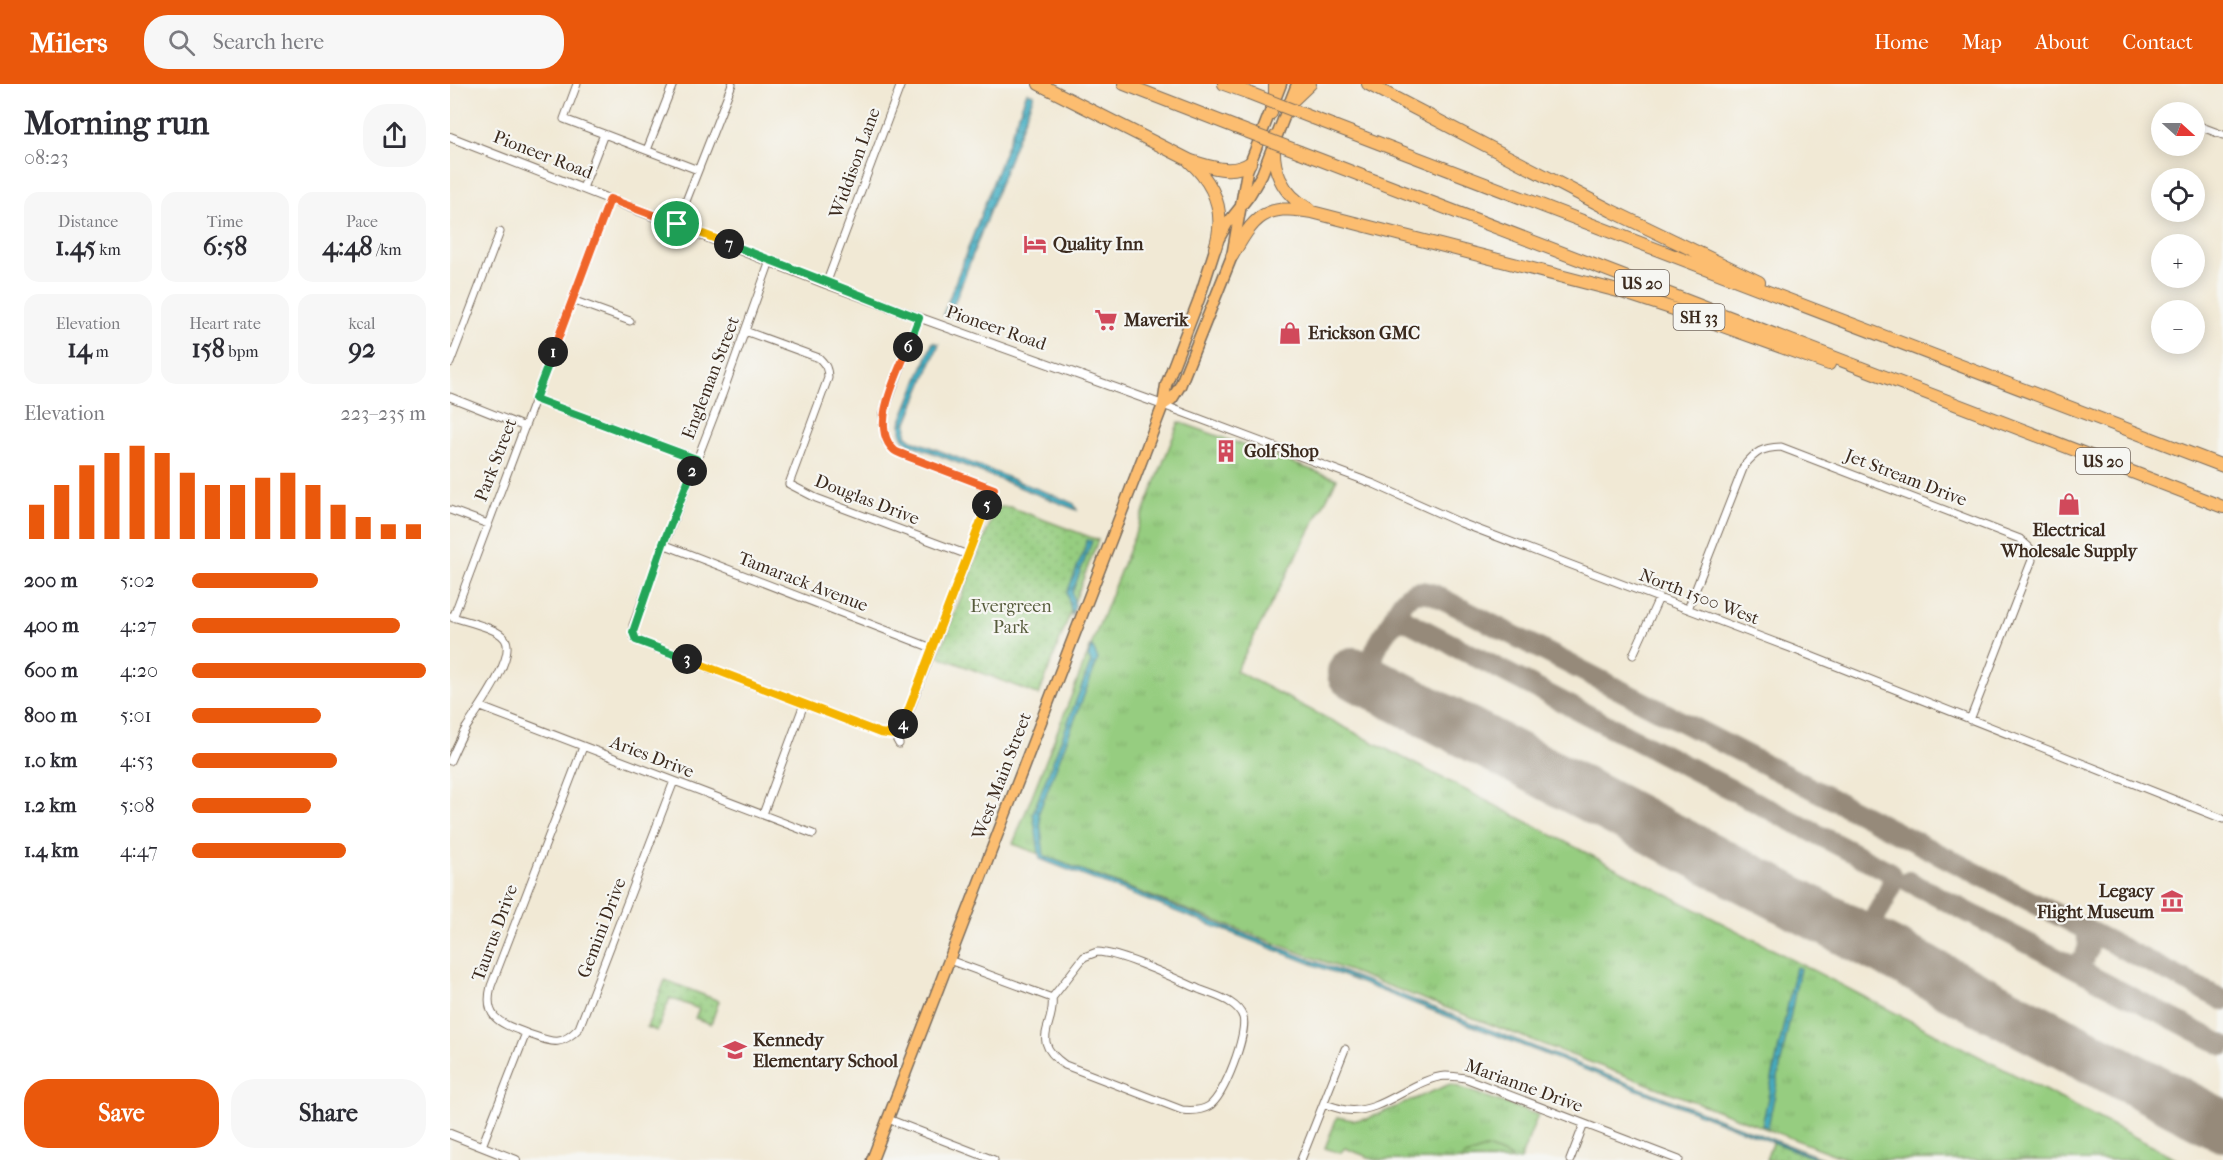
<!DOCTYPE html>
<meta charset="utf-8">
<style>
:root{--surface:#fff;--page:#f7f7f7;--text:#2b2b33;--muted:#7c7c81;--accent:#ea580c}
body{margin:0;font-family:"IM FELL French Canon",serif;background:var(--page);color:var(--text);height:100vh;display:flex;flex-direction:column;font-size:22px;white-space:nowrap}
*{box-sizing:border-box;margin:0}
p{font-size:20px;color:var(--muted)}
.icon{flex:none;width:33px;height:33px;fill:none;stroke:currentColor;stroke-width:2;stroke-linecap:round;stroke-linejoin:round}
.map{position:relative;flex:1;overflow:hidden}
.panel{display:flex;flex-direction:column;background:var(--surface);width:450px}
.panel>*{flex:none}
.needle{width:39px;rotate:111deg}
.tools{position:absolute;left:1701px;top:18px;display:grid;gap:12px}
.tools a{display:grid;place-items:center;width:54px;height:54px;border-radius:50%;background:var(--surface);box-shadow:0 3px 15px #0003;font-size:30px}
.pin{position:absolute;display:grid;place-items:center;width:51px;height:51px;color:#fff;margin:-26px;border:3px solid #fff;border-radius:50%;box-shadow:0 2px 6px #0007}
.km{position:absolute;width:30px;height:30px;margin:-15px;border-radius:50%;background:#222;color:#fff;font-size:16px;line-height:30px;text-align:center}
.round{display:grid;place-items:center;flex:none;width:63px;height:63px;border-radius:24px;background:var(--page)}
.overview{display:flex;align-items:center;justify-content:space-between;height:102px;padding:0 24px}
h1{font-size:33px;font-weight:700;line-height:45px}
.figures{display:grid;grid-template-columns:repeat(3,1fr);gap:9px;height:102px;padding:6px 24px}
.figures div{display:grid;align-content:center;border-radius:15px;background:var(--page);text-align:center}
.figures b{font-size:26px;font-weight:700}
.figures small{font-size:16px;font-weight:400}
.figures p{font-size:16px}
.chart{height:168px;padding:12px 24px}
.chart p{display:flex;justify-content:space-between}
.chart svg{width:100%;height:108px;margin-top:6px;stroke:var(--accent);stroke-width:6}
.primary-button{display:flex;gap:12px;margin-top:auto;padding:12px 24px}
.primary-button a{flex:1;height:69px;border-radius:24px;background:var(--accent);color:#fff;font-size:24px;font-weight:700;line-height:69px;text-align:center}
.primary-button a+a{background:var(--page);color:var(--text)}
ul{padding:0 24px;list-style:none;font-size:20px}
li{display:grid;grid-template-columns:96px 72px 1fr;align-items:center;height:45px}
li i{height:15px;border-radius:8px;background:var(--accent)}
header{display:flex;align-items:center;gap:36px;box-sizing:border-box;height:84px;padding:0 30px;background:var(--accent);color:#fff}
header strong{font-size:28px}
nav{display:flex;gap:33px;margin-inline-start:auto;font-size:21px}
.search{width:420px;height:54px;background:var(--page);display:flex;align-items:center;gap:15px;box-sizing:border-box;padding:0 21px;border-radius:24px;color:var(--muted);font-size:22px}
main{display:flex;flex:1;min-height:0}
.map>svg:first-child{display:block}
.grass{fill:url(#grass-tufts);stroke:#687c4f;stroke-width:1.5}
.park{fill:url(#park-dots);stroke:#687c4f;stroke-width:1.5}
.pitch{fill:#96cd80;stroke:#687c4f;stroke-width:1.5}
.water{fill:url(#water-waves);stroke:#416d72;stroke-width:1.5}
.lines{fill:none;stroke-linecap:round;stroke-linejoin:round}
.taxiway{stroke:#968a7a;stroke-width:21}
.runway{stroke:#968a7a;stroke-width:52}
.minor-casing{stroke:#7b6d5e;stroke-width:9}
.tertiary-casing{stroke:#7b6d5e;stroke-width:10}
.primary-casing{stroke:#7b6d5e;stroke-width:13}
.motorway-casing{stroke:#7b6d5e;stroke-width:14}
.minor{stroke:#fff;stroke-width:7}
.tertiary{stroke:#fff;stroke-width:8}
.primary{stroke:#fcbd6f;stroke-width:10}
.motorway{stroke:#fcbd6f;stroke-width:12}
.motorway-bridge-casing{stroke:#7b6d5e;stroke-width:14;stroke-linecap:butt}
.motorway-bridge{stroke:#fcbd6f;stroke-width:12}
.split-1-casing{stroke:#fff;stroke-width:12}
.split-2-casing{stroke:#fff;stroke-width:12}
.split-3-casing{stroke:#fff;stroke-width:12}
.split-4-casing{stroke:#fff;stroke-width:12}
.split-5-casing{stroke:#fff;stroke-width:12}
.split-6-casing{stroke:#fff;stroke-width:12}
.split-7-casing{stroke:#fff;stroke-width:12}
.split-8-casing{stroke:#fff;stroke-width:12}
.split-1{stroke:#f0652b;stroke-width:8}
.split-2{stroke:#22a559;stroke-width:8}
.split-3{stroke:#22a559;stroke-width:8}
.split-4{stroke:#f5b400;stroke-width:8}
.split-5{stroke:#f5b400;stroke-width:8}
.split-6{stroke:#f0652b;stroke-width:8}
.split-7{stroke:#22a559;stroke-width:8}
.split-8{stroke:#f5b400;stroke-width:8}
.labels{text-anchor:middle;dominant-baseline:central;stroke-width:4.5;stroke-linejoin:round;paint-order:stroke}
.shield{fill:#f6f6f2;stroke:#73675e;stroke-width:1.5}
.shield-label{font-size:16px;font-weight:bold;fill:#3b2a1e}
.street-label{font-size:18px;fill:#3b2a1e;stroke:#f6f6f2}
.poi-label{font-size:18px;font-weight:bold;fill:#3b2a1e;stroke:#f6f6f2;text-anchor:start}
.park-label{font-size:18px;fill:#565b3b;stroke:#f6f6f2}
</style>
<header>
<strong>Milers</strong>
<div class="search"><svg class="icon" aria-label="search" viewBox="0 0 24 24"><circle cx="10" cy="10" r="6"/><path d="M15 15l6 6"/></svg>Search here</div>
<nav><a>Home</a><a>Map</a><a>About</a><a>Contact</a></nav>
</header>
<main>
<section class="panel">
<div class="overview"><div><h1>Morning run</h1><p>08:23</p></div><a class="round"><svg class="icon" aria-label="share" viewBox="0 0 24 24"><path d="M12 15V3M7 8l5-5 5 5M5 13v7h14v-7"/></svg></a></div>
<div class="figures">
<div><p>Distance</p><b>1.45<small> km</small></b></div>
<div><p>Time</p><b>6:58</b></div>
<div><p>Pace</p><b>4:48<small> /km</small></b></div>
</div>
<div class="figures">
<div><p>Elevation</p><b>14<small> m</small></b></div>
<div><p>Heart rate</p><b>158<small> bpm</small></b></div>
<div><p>kcal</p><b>92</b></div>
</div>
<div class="chart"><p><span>Elevation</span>223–235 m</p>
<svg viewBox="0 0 160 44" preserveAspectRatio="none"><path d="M5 44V30M15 44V22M25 44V14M35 44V9M45 44V6M55 44V9M65 44V17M75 44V22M85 44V22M95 44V19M105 44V17M115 44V22M125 44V30M135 44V35M145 44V38M155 44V38"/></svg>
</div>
<ul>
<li><b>200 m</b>5:02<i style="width:54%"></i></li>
<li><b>400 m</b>4:27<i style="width:89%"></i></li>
<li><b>600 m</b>4:20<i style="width:100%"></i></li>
<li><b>800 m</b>5:01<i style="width:55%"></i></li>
<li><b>1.0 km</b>4:53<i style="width:62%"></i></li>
<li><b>1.2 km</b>5:08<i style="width:51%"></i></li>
<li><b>1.4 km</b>4:47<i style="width:66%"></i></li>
</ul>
<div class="primary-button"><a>Save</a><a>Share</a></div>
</section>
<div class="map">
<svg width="1773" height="1076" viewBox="0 0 1773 1076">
<defs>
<pattern id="grass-tufts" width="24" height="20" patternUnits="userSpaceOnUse" patternTransform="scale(1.5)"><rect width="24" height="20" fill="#96cd80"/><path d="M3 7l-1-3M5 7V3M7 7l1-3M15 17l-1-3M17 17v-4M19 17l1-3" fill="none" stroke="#82b06e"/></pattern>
<pattern id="park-dots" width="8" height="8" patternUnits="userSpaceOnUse" patternTransform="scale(1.5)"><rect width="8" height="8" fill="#96cd80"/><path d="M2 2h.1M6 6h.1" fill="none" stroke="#82b06e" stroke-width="1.8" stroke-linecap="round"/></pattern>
<pattern id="water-waves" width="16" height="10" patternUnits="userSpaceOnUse" patternTransform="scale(1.5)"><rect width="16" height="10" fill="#47b0c5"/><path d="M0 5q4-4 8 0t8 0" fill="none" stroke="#3c8f9f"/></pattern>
</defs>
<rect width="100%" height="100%" fill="#f6f6f2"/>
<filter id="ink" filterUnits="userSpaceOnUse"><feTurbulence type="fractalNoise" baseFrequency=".0167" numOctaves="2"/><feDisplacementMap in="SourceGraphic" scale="12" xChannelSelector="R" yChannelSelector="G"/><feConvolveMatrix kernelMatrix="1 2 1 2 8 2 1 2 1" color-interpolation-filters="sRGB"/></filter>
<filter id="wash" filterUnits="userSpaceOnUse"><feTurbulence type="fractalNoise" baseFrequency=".008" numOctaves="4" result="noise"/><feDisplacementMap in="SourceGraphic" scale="24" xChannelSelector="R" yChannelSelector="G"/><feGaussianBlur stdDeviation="1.35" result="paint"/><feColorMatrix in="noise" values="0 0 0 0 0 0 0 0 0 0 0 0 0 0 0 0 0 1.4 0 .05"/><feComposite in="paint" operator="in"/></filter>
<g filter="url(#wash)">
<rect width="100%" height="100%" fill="#f1e9d5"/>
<path class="grass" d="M729,338l158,57 -101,192 943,489h-330l-836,-316z
M1000,1000l88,31 -18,45h-144l-31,-12 -5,5 -15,-5 12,-31 16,3 14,-1z"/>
<path class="park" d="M551,423h9l88,33 -59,155 -101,-39 57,-145z
M215,896l54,21 -8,23 -16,-6 4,-9 -29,-11 -13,33 -10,-4z
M1323,1056l54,20h-61z"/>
<path class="pitch" d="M1037,1064l25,10 -1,2h-49l1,-3z"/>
<path class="water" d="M577,8l7,2 -85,223 -6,-2z
M483,258l6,2 -32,78 -1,13 6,5 151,59 11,5 3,6 -169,-67c-8,-7 -8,-14 -6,-24z
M636,456l6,1 -20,52 3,12 -3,10 -5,-22 18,-45z
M642,562l6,13 -59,153 5,44 781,304h-6l-779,-301 -7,-46 58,-151 -3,-6z
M1346,883l4,1 -32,159 -6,-1z"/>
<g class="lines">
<path class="taxiway" d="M938,544c11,-20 18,-45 47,-33l788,405
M931,604c-5,-7 -9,-15 -9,-23 1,-15 17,-47 33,-45l483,251c2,3 4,4 4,8 1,8 -16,38 -22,44 -8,6 -18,7 -28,5
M1458,797l315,164
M1426,832c-5,15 0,26 12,36
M1621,882l10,-4c8,-11 10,-20 3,-33"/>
<path class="runway" d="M903,589l870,453"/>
</g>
</g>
<g filter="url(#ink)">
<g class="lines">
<g class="minor-casing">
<path id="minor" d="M127,0l-13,35 40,15 -21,54
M1744,40l29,11
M154,50l94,36
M197,66l26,-66
M227,140l55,-140
M320,177l-48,134 -89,230 1,12 2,3 244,93 14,2
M376,200l75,-200
M122,216l58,21
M295,247l74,27c7,7 9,11 9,20l-39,106 27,14 152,57
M0,279l50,-131
M0,313l75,30
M85,315l162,60
M713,321l211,79 87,39 332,126 430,170
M0,426l38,14
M213,460l269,104
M1238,525l56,-143c12,-15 18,-18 37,-19l239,92 10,9 2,12 -62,160
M0,532c13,5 47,11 55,23 12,18 -29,73 -39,89 -6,10 -11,22 -16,33
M3,534l157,-419
M1183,571l26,-57
M31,623l332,127
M444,651l10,-12 6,-14 84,-220 -87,-33 -12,-6 -9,-9 -3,-26 36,-97
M444,651l5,9
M313,730l41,-110
M647,868c26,1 79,27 104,38 10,4 21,7 30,13 5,3 10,9 12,14 5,16 -19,80 -34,89 -8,5 -18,5 -27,4l-117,-45c-37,-26 -9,-38 -13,-67l32,-41z
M499,876l103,38
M76,949c24,8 33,16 53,-5l95,-247
M874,1020c7,2 15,5 22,6 36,5 67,-32 100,-34 6,0 13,1 19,2l214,82
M438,1035l106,41
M32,1062l44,-113c-26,-10 -43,-15 -35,-47l92,-239
M851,1076l44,-111
M1120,1076l14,-36"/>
</g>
<g class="tertiary-casing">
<path id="tertiary" d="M0,53l376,147 337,121
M0,1050l66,26"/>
</g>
<g class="primary-casing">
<path id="primary" d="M713,321l9,-6 8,-13 52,-130 15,-85 34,-87
M422,1076l291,-755 3,-20 33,-86 19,-59 9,-16 22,-28 13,-22 35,-90"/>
</g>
<g class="motorway-casing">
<path id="motorway" d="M589,0l152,77c18,6 42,14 59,2
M674,0l111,43
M774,0l25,9
M918,0l244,127 147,71
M838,21l22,-21
M821,29l4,-15v-14
M863,34l910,348
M825,53c-5,31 7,57 34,72
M850,68l923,355
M739,77c27,24 37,53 26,87
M782,172c22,-39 32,-53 80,-44l310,80 70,23 137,49"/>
</g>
<use href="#minor" class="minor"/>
<use href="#tertiary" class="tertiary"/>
<use href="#primary" class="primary"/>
<use href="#motorway" class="motorway"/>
<g class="motorway-bridge-casing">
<path id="motorway-bridge" d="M799,9l64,25
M785,43l65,25"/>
</g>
<use href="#motorway-bridge" class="motorway-bridge"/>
</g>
</g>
<g class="lines" filter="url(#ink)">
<g class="split-1-casing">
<path id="split-1" d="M103,268l57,-153 67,25"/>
</g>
<g class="split-2-casing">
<path id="split-2" d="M103,268l-18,47 161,60 -4,12"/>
</g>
<g class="split-3-casing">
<path id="split-3" d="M237,575l-51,-19 -3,-8 30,-88 29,-73"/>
</g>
<g class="split-4-casing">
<path id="split-4" d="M237,575l193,74 14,2 9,-11"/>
</g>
<g class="split-5-casing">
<path id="split-5" d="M453,640l84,-219"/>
</g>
<g class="split-6-casing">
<path id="split-6" d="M458,263c-9,25 -40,80 -14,103 3,3 9,4 13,6l87,33 -7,16"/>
</g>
<g class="split-7-casing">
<path id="split-7" d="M279,160l190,74 -11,29"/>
</g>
<g class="split-8-casing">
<path id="split-8" d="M227,140l52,20"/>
</g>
<use href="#split-1" class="split-1"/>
<use href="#split-2" class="split-2"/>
<use href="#split-3" class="split-3"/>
<use href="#split-4" class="split-4"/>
<use href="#split-5" class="split-5"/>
<use href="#split-6" class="split-6"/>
<use href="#split-7" class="split-7"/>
<use href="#split-8" class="split-8"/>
</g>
<defs>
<g id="hotel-bare" transform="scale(1.8)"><path d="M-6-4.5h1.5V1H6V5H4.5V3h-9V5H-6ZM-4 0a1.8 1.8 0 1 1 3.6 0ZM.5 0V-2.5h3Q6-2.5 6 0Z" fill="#d1495b" stroke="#f6f6f2" stroke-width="2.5" paint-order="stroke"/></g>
<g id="supermarket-bare" transform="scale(1.8)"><path d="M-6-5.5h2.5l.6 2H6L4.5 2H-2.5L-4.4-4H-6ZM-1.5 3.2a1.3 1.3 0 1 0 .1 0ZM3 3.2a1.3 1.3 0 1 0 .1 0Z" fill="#d1495b" stroke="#f6f6f2" stroke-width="2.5" paint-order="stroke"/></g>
<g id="shop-bare" transform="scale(1.8)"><path d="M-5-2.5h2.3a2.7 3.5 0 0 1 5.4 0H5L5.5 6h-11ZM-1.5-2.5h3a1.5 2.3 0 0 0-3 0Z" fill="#d1495b" stroke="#f6f6f2" stroke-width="2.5" paint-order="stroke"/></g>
<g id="building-bare" transform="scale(1.8)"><path d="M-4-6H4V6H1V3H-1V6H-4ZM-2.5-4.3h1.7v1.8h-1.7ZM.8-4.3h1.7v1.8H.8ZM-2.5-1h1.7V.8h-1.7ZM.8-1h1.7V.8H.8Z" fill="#d1495b" stroke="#f6f6f2" stroke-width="2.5" paint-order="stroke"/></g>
<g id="museum-bare" transform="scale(1.8)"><path d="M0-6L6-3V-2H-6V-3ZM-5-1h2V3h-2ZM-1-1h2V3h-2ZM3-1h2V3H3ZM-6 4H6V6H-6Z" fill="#d1495b" stroke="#f6f6f2" stroke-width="2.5" paint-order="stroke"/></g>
<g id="school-bare" transform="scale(1.8)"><path d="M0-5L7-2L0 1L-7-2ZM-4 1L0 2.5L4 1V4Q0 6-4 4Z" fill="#d1495b" stroke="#f6f6f2" stroke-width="2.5" paint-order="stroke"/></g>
</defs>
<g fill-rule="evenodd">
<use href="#hotel-bare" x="585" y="160"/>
<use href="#supermarket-bare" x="656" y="236"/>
<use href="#shop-bare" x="840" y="249"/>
<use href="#building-bare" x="776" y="367"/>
<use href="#shop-bare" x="1619" y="420"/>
<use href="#museum-bare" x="1722" y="817"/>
<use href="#school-bare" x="285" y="966"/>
</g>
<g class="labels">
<g class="shield">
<rect x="1165" y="186" width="54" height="26" rx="4.5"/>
<rect x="1223.5" y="220" width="51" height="26" rx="4.5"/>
<rect x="1626" y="364" width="54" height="26" rx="4.5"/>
</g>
<g class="shield-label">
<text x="1192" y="199">US 20</text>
<text x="1249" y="233">SH 33</text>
<text x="1653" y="377">US 20</text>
</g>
<g class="street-label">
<text transform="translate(93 71) rotate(21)">Pioneer Road</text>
<text transform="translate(405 79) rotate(-70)">Widdison Lane</text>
<text transform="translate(546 244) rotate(19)">Pioneer Road</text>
<text transform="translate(261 294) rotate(-69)">Engleman Street</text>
<text transform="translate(46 376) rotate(-69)">Park Street</text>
<text transform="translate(1456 394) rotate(21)">Jet Stream Drive</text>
<text transform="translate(417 416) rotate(21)">Douglas Drive</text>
<text transform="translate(353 498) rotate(21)">Tamarack Avenue</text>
<text transform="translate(1249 513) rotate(21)">North 1500 West</text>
<text transform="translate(202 673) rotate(21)">Aries Drive</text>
<text transform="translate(552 692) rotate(-69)">West Main Street</text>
<text transform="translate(152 844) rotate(-69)">Gemini Drive</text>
<text transform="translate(45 849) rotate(-70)">Taurus Drive</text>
<text transform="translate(1074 1002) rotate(20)">Marianne Drive</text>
</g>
<g class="poi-label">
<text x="603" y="160">Quality Inn</text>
<text x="674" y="236">Maverik</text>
<text x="858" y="249">Erickson GMC</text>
<text x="794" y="367">Golf Shop</text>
<text x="1619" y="446" text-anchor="middle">Electrical<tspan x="1619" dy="21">Wholesale Supply</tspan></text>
<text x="1704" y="807" text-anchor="end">Legacy<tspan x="1704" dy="21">Flight Museum</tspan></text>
<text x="303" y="956">Kennedy<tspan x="303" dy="21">Elementary School</tspan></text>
</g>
<g class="park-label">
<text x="561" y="522">Evergreen<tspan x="561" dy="21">Park</tspan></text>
</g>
</g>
</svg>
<div class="tools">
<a><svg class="needle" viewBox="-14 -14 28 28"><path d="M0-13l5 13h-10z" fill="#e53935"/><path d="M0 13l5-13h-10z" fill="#7c7c81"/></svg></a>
<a><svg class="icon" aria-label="locate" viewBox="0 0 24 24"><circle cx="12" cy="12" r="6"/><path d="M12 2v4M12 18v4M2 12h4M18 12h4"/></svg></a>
<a>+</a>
<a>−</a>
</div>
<div class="pin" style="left:227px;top:140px;background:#1e9e55"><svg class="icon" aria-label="arrive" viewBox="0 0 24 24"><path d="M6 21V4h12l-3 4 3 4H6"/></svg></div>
<b class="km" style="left:103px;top:268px">1</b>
<b class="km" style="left:242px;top:387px">2</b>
<b class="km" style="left:237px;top:575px">3</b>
<b class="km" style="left:453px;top:640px">4</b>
<b class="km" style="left:537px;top:421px">5</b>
<b class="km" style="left:458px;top:263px">6</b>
<b class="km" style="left:279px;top:160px">7</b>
</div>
</main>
